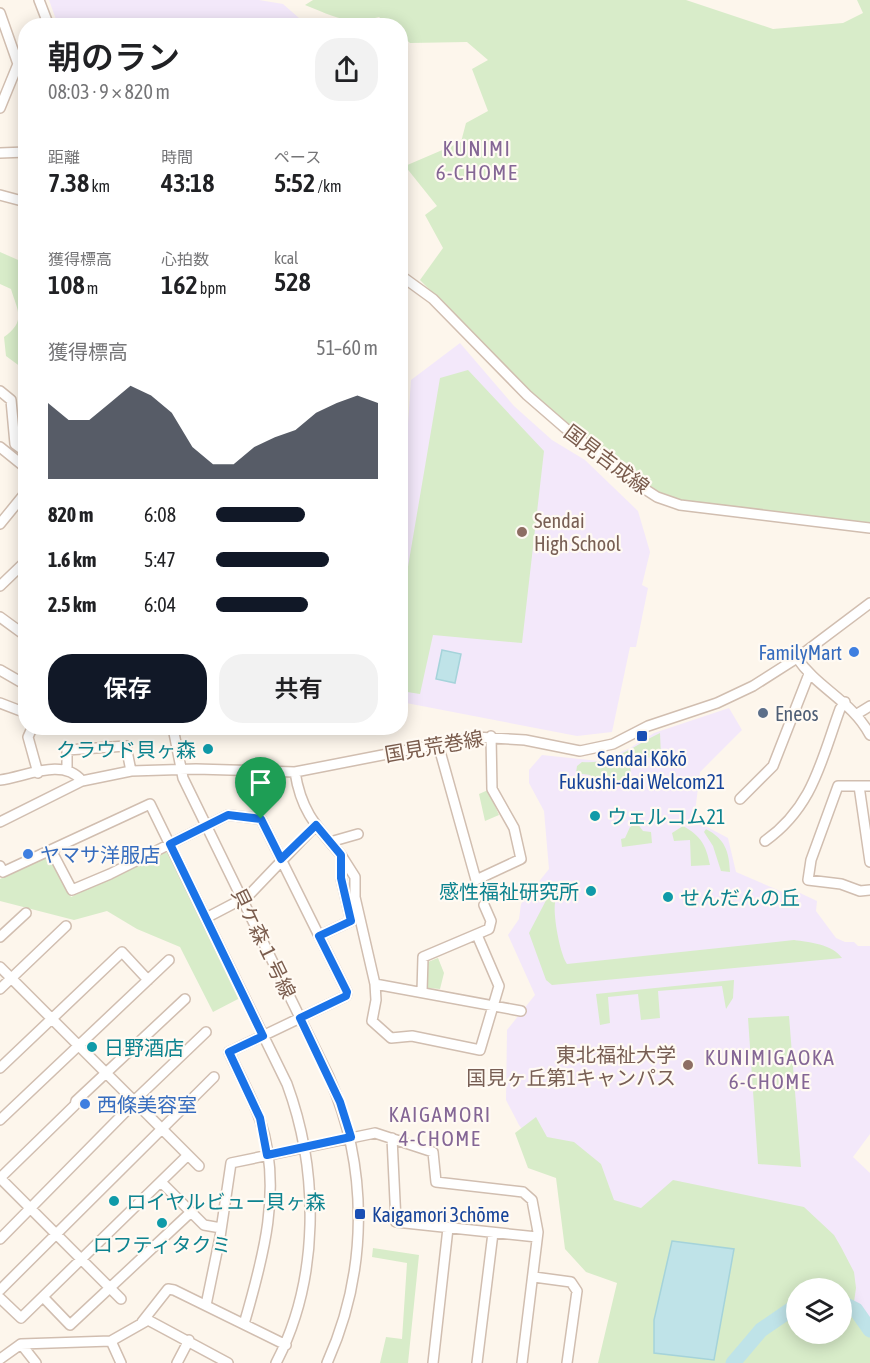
<!DOCTYPE html>
<html lang="ja">
<meta charset="utf-8">
<style>
:root{--surface:#fff;--page:#f2f2f2;--text:#202124;--muted:#757577;--accent:#111827}
body{margin:0;font-family:"Asap Condensed","Noto Sans JP",sans-serif;background:var(--page);color:var(--text);height:100vh;display:flex;flex-direction:column;font-size:22px;white-space:nowrap}
*{box-sizing:border-box;margin:0}
p{font-size:20px;color:var(--muted)}
.icon{flex:none;width:33px;height:33px;fill:none;stroke:currentColor;stroke-width:2;stroke-linecap:round;stroke-linejoin:round}
.map{position:relative;flex:1;overflow:hidden}
.sheet{position:absolute;left:18px;top:18px;width:390px;height:717px;display:flex;flex-direction:column;background:var(--surface);border-radius:24px;box-shadow:0 3px 15px #0003}
.sheet>*{flex:none}
.controls{position:absolute;left:786px;top:1278px;display:grid;gap:12px}
.controls a{display:grid;place-items:center;width:66px;height:66px;border-radius:50%;background:var(--surface);box-shadow:0 3px 15px #0003;font-size:30px}
.pin{position:absolute;display:grid;place-items:center;width:51px;height:51px;color:#fff;margin:-62px -26px;border-radius:50% 50% 50% 0;rotate:-45deg;box-shadow:0 0 6px #0007}
.pin .icon{rotate:45deg}
.round{display:grid;place-items:center;flex:none;width:63px;height:63px;border-radius:24px;background:var(--page)}
.summary{display:flex;align-items:center;justify-content:space-between;height:102px;padding:0 30px}
h1{font-size:33px;font-weight:600;line-height:45px}
.figures{display:grid;grid-template-columns:repeat(3,1fr);gap:9px;height:102px;padding:6px 30px}
.figures div{display:grid;align-content:center}
.figures b{font-size:26px;font-weight:600}
.figures small{font-size:16px;font-weight:400}
.figures p{font-size:16px}
.chart{height:168px;padding:12px 30px}
.chart p{display:flex;justify-content:space-between}
.chart svg{width:100%;height:108px;margin-top:6px;fill:var(--accent);opacity:.7}
.action{display:flex;gap:12px;margin-top:auto;padding:12px 30px}
.action a{flex:1;height:69px;border-radius:24px;background:var(--accent);color:#fff;font-size:24px;font-weight:600;line-height:69px;text-align:center}
.action a+a{background:var(--page);color:var(--text)}
ul{padding:0 30px;list-style:none;font-size:20px}
li{display:grid;grid-template-columns:96px 72px 1fr;align-items:center;height:45px}
li i{height:15px;border-radius:8px;background:var(--accent)}
.map>svg:first-child{display:block}
.education{fill:#f3e8fa;fill-rule:evenodd}
.green{fill:#d8ecc9;fill-rule:evenodd}
.water{fill:#bfe3e8;stroke:#a5d3da;stroke-width:1.5}
.lines{fill:none;stroke-linecap:round;stroke-linejoin:round}
.river{stroke:#bfe3e8;stroke-width:15}
.minor-casing{stroke:#d1beb0;stroke-width:12}
.minor{stroke:#fff;stroke-width:9}
.route-casing{stroke:#fff;stroke-width:12}
.route{stroke:#1a73e8;stroke-width:8}
.education-dot{fill:#8d6e63;stroke:#fffaf3;stroke-width:2}
.shop-dot{fill:#3f7fe0;stroke:#fffaf3;stroke-width:2}
.service-dot{fill:#5c6f8a;stroke:#fffaf3;stroke-width:2}
.transit-dot{fill:#1a4fb4;stroke:#fffaf3;stroke-width:2}
.culture-dot{fill:#0f9aa8;stroke:#fffaf3;stroke-width:2}
.labels{text-anchor:middle;dominant-baseline:central;stroke-width:4.5;stroke-linejoin:round;paint-order:stroke}
.street-label{font-size:20px;fill:#7a5c4d;stroke:#fffaf3}
.education-label{font-size:20px;fill:#785e54;stroke:#fffaf3;text-anchor:start}
.shop-label{font-size:20px;fill:#366cbe;stroke:#fffaf3;text-anchor:start}
.service-label{font-size:20px;fill:#4e5e75;stroke:#fffaf3;text-anchor:start}
.culture-label{font-size:20px;fill:#0d838f;stroke:#fffaf3;text-anchor:start}
.transit-label{font-size:20px;fill:#164399;stroke:#fffaf3}
.neighbourhood-label{font-size:21px;letter-spacing:1.5px;fill:#846695;stroke:#fffaf3}
</style>
<div class="map">
<svg width="870" height="1363" viewBox="0 0 870 1363">
<rect width="100%" height="100%" fill="#fdf6ec"/>
<path class="education" d="M49,0h210l24,4 24,21h-249z
M460,343l54,63 38,34 33,20 53,51 12,41 -8,33 6,3 -12,59h-6l-18,85 -35,4 -176,-34 -1,-220h4l7,-102z
M729,708l13,22 -42,42 -6,48 34,18 8,34 51,22 13,-1 17,8 -1,10 20,27 9,4h9l4,4h12v188l-17,23 17,16v169l-82,-9 -151,-66 -29,-83 -65,-27 -24,-32 -13,-25 1,-70 28,-35 -27,-60 11,-16 2,-15 28,-35 -5,-58 -15,-28v-13l13,-15 57,6 31,-13 24,-15zM796,1288h46v46h-46z"/>
<path class="green" d="M313,0h373l87,29 70,-6 20,-10 -6,-13h13v524l-187,-23 -30,-10 -79,-62 -44,-37 -110,-112 23,-32 -18,-33 12,-9 -32,-40 56,-24 5,-19 22,-12 -16,-42 16,-9 -21,-18 -57,1 -9,-8 -1,-9 -11,-1 -10,-8c-30,9 -46,-1 -74,-12z
M0,252l25,11v107l-19,-14 -2,-19c22,-16 14,-25 7,-48l-11,-5z
M468,370l76,81 -22,192 -89,-8 -13,59 -19,-3v-83l39,-230z
M660,733l1,23 -15,2v5l-16,2 2,19 -29,4 -13,-13 -14,-2 1,-7 5,-4c31,3 52,-17 78,-29z
M488,790l11,25 -14,6 -6,-27z
M637,823l6,8 8,1 1,11 -30,4 -1,-8 4,-1 5,-11z
M683,826c18,10 23,19 27,39l-19,1 -1,-26 -16,1 -2,-8z
M706,829c19,10 23,22 24,43l-9,-1 -8,-25 -9,-14z
M165,852l6,2 69,144 -27,14 -33,-65 -43,-18 -30,-18 -33,9 -74,-19v-22l45,-22 6,1 20,39z
M554,885h4c2,7 -2,11 -3,18 -2,13 5,51 12,61l227,-24c15,2 38,4 48,18l-290,27 -6,-5 -17,-47z
M438,958l6,15 -4,16 -12,-1v-26z
M734,980l-1,18 -7,11 -4,-23 -64,5 2,27 -19,2 -3,-26 -30,3 2,26 -10,2 -4,-31z
M789,1016l12,151 -43,-3 -10,-146z
M536,1117l11,20 27,5 27,22 13,36 27,8 32,-28 131,27 30,28 7,12 13,25 2,16 -2,14 16,19v42h-272l19,-80 -31,-11 -21,-23 -9,-71 -28,-10 -13,-35zM796,1288h46v46h-46z
M373,1248l46,7 -11,108h-28l6,-26 16,2 5,-76 -35,-6z"/>
<path class="water" d="M442,650l19,4 -6,29 -19,-4z
M672,1241l62,8 -20,111 -60,-7v-33z"/>
<g class="lines">
<path class="river" d="M842,1303l14,7 14,20
M733,1363l28,-33 35,-24"/>
<g class="minor-casing">
<path id="minor" d="M39,0l10,26
M0,13l18,51 -18,44
M0,153l26,-1
M0,195l26,7
M400,275l33,24 94,96 38,33 75,58 17,11 23,8 190,23
M0,391l11,9 4,44 11,8
M0,447l26,21
M0,524l26,-32
M0,586l26,-25
M0,617l26,19
M797,658c20,30 55,43 73,77
M0,670l26,15
M0,703l26,10
M857,714l13,-8
M32,728l-4,9 10,36
M173,728l10,50 146,299c40,91 39,195 -2,286
M438,744l38,136 45,-21 -7,-31 -22,-39 -1,-53
M67,770v-20l59,-4 5,25
M295,772c6,39 21,54 46,83v23l10,43 -32,15
M0,780c25,-3 63,-23 82,1
M859,786l11,76
M870,786h-32l-27,74 -3,20 33,4 19,7 10,-1
M740,799l33,-33 36,-92
M0,822l82,-41 49,-10 65,-2 99,3 180,-35 50,3 55,11 33,-7 35,-18 69,-23 36,-17 44,-28 73,-55
M765,841c48,-34 56,-80 75,-132l5,-7
M330,842l28,-8
M51,850l21,40 38,-16 118,-59 33,4 86,173 -1,4 -117,56c10,22 23,45 31,68 23,67 3,139 -16,204
M341,855l14,22v20l20,87 1,16 -4,21 19,17 21,-2 68,14 19,-64 -22,-51
M0,866l3,6 147,-68 137,280c32,87 33,195 -11,279
M206,918l42,-22 68,-71
M0,937l26,-24
M0,967l199,199
M375,984l146,27
M0,989l66,-63
M422,992l1,-35 66,-28 2,-8 -7,-16
M0,1068l122,-116 26,28
M0,1120l169,-160
M392,1138l4,84 141,15
M0,1178l75,-73 1,-4 109,-102
M0,1178l121,121
M161,1182l43,43 17,3
M0,1239l134,-136 2,-4 70,-67
M534,1277l37,5 6,9 -10,72
M0,1290l214,-213
M0,1298l21,20 167,-163
M44,1298l26,27 121,-113
M206,1305l14,-68 11,-74 144,-30 58,19 3,30 87,10 9,8 6,32 -16,131
M142,1322l26,-33 6,1 112,55
M111,1341l10,22
M21,1344l15,19
M0,1359l21,-15 90,-3 37,-21 80,43
M177,1363l12,-23
M433,1363l15,-135
M477,1363l16,-130"/>
</g>
<use href="#minor" class="minor"/>
</g>
<g class="lines">
<g class="route-casing">
<path id="route" d="M228,815l33,4 20,40 35,-34 25,30v23l10,43 -32,15 28,56 -1,4 -46,22 40,84 11,35 -84,18 -7,-37 -31,-66 34,-16 -93,-192z"/>
</g>
<use href="#route" class="route"/>
</g>
<g class="education-dot">
<circle cx="522" cy="532" r="6"/>
<circle cx="688" cy="1065" r="6"/>
</g>
<g class="shop-dot">
<circle cx="854" cy="652" r="6"/>
<circle cx="28" cy="854" r="6"/>
<circle cx="85" cy="1104" r="6"/>
</g>
<circle class="service-dot" cx="763" cy="713" r="6"/>
<g class="transit-dot">
<rect x="636" y="730" width="12" height="12" rx="3"/>
<rect x="354" y="1208" width="12" height="12" rx="3"/>
</g>
<g class="culture-dot">
<circle cx="208" cy="749" r="6"/>
<circle cx="595" cy="816" r="6"/>
<circle cx="591" cy="891" r="6"/>
<circle cx="668" cy="897" r="6"/>
<circle cx="92" cy="1047" r="6"/>
<circle cx="114" cy="1201" r="6"/>
<circle cx="162" cy="1223" r="6"/>
</g>
<g class="labels">
<g class="street-label">
<text transform="translate(607 459) rotate(37)">国見吉成線</text>
<text transform="translate(434 746) rotate(-10)">国見荒巻線</text>
<text transform="translate(264 943) rotate(64)">貝ケ森１号線</text>
</g>
<g class="education-label">
<text x="534" y="520">Sendai<tspan x="534" dy="23">High School</tspan></text>
<text x="676" y="1054" text-anchor="end">東北福祉大学<tspan x="676" dy="23">国見ヶ丘第1キャンパス</tspan></text>
</g>
<g class="shop-label">
<text x="842" y="652" text-anchor="end">FamilyMart</text>
<text x="40" y="854">ヤマサ洋服店</text>
<text x="97" y="1104">西條美容室</text>
</g>
<g class="service-label">
<text x="775" y="713">Eneos</text>
</g>
<g class="culture-label">
<text x="196" y="749" text-anchor="end">クラウド貝ヶ森</text>
<text x="607" y="816">ウェルコム21</text>
<text x="579" y="891" text-anchor="end">感性福祉研究所</text>
<text x="680" y="897">せんだんの丘</text>
<text x="104" y="1047">日野酒店</text>
<text x="126" y="1201">ロイヤルビュー貝ヶ森</text>
<text x="162" y="1244" text-anchor="middle">ロフティタクミ</text>
</g>
<g class="transit-label">
<text x="642" y="758">Sendai Kōkō<tspan x="642" dy="23">Fukushi-dai Welcom21</tspan></text>
<text x="372" y="1214" text-anchor="start">Kaigamori 3chōme</text>
</g>
<g class="neighbourhood-label">
<text x="477" y="148">KUNIMI<tspan x="477" dy="24">6-CHOME</tspan></text>
<text x="770" y="1057">KUNIMIGAOKA<tspan x="770" dy="24">6-CHOME</tspan></text>
<text x="440" y="1114">KAIGAMORI<tspan x="440" dy="24">4-CHOME</tspan></text>
</g>
</g>
</svg>
<div class="controls">
<a><svg class="icon" aria-label="layers" viewBox="0 0 24 24"><path d="M12 4l9 5-9 5-9-5zM3 14l9 5 9-5"/></svg></a>
</div>
<div class="pin" style="left:261px;top:819px;background:#1e9e55"><svg class="icon" aria-label="arrive" viewBox="0 0 24 24"><path d="M6 21V4h12l-3 4 3 4H6"/></svg></div>
<section class="sheet">
<div class="summary"><div><h1>朝のラン</h1><p>08:03 · 9 × 820 m</p></div><a class="round"><svg class="icon" aria-label="share" viewBox="0 0 24 24"><path d="M12 15V3M7 8l5-5 5 5M5 13v7h14v-7"/></svg></a></div>
<div class="figures">
<div><p>距離</p><b>7.38<small> km</small></b></div>
<div><p>時間</p><b>43:18</b></div>
<div><p>ペース</p><b>5:52<small> /km</small></b></div>
</div>
<div class="figures">
<div><p>獲得標高</p><b>108<small> m</small></b></div>
<div><p>心拍数</p><b>162<small> bpm</small></b></div>
<div><p>kcal</p><b>528</b></div>
</div>
<div class="chart"><p><span>獲得標高</span>51–60 m</p>
<svg viewBox="0 0 160 44" preserveAspectRatio="none"><path d="M0 44V13L10 20L20 20L30 13L40 6L50 10L60 17L70 31L80 38L90 38L100 31L110 27L120 24L130 17L140 13L150 10L160 13V44z"/></svg>
</div>
<ul>
<li><b>820 m</b>6:08<i style="width:55%"></i></li>
<li><b>1.6 km</b>5:47<i style="width:70%"></i></li>
<li><b>2.5 km</b>6:04<i style="width:57%"></i></li>
</ul>
<div class="action"><a>保存</a><a>共有</a></div>
</section>
</div>
